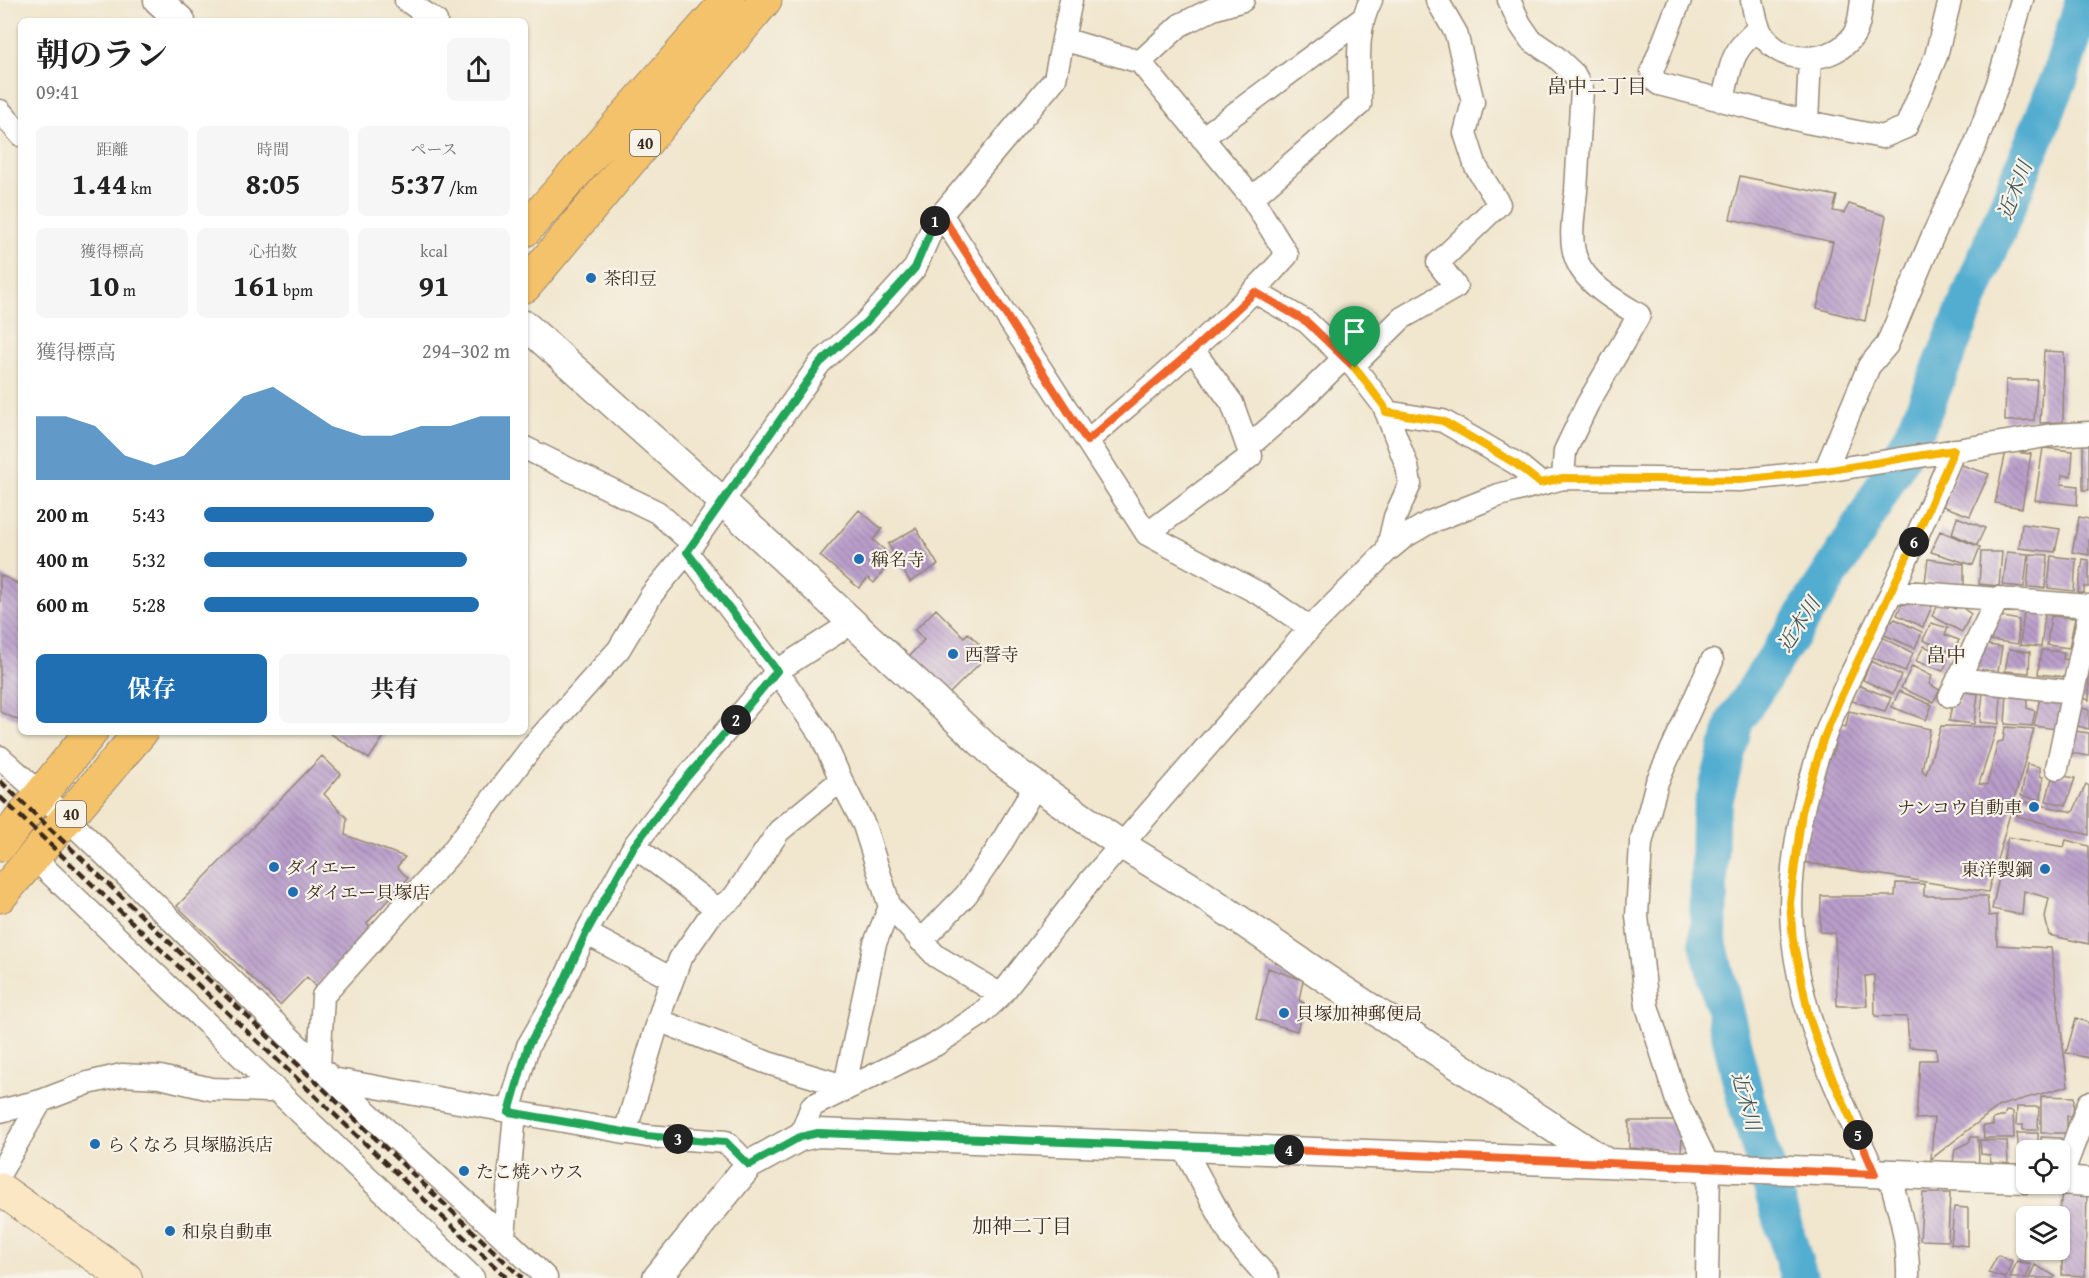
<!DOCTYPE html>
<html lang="ja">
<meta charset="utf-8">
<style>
:root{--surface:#fff;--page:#f6f6f6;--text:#222;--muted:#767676;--accent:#1f6fb2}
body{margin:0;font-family:"Gentium Book Plus","Noto Serif JP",serif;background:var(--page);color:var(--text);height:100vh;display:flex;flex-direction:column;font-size:22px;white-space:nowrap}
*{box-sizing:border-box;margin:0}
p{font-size:20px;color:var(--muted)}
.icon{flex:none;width:33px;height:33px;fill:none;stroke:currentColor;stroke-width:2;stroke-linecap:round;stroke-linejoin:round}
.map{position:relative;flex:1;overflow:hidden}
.details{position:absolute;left:18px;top:18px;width:510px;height:717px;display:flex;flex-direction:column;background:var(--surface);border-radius:9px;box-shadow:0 2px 4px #0004}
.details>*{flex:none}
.fabs{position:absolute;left:2016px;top:1140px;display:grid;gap:12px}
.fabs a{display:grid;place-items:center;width:54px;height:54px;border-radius:9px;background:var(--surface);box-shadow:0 2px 4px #0004;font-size:30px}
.pin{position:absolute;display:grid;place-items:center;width:51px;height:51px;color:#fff;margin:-62px -26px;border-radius:50% 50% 50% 0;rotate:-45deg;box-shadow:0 0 6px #0007}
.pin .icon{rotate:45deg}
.km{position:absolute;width:30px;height:30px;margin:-15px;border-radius:50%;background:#222;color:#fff;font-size:16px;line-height:30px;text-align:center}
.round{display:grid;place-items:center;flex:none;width:63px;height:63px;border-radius:9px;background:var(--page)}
.headline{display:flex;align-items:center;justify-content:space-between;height:102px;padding:0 18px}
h1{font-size:33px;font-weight:700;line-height:45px}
.stats{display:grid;grid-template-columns:repeat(3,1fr);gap:9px;height:102px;padding:6px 18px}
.stats div{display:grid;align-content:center;border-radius:9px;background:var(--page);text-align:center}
.stats b{font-size:30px;font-weight:700}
.stats small{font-size:16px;font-weight:400}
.stats p{font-size:16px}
.chart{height:168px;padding:12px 18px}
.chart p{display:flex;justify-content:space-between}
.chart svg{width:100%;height:108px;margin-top:6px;fill:var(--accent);opacity:.7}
.primary-button{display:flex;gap:12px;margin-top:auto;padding:12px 18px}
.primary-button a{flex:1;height:69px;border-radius:9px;background:var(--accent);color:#fff;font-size:24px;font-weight:700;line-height:69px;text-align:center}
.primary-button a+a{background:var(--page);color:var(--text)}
ul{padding:0 18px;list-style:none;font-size:20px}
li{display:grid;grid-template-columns:96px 72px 1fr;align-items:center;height:45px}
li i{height:15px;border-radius:8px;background:var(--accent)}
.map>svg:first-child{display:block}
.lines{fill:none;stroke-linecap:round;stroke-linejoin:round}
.river{stroke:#52add0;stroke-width:38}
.building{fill:url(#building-back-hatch)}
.minor-casing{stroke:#968876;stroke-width:25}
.tertiary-casing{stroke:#968876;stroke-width:31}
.secondary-casing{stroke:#968876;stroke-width:34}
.primary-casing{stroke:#968876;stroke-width:35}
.minor{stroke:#fff;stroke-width:22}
.tertiary{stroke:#fff;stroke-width:28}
.secondary{stroke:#fbe7c3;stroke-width:32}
.primary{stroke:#f4c26a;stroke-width:33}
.rail{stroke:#3b2a1e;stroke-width:4.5;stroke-dasharray:9 4.5;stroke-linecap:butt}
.split-1-casing{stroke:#fff;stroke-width:12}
.split-2-casing{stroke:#fff;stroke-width:12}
.split-3-casing{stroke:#fff;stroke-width:12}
.split-4-casing{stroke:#fff;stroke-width:12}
.split-5-casing{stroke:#fff;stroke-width:12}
.split-6-casing{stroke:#fff;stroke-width:12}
.split-7-casing{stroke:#fff;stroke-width:12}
.split-1{stroke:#f0652b;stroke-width:8}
.split-2{stroke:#22a559;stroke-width:8}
.split-3{stroke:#22a559;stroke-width:8}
.split-4{stroke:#22a559;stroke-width:8}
.split-5{stroke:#f0652b;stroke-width:8}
.split-6{stroke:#f5b400;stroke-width:8}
.split-7{stroke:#f5b400;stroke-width:8}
.poi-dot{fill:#1f6fb2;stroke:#f7f3e8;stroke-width:2}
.labels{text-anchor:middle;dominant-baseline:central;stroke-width:4.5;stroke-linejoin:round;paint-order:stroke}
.shield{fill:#f7f3e8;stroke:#73665b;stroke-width:1.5}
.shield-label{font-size:16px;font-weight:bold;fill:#3b2a1e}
.poi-label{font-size:18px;fill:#3b2a1e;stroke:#f7f3e8;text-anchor:start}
.neighbourhood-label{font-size:20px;fill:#3b2a1e;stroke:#f7f3e8}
.water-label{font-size:20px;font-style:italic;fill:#43585c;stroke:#f7f3e8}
</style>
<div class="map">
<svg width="2089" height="1278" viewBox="0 0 2089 1278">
<defs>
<pattern id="building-back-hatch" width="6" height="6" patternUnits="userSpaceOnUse" patternTransform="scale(1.5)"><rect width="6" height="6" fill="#b99ecb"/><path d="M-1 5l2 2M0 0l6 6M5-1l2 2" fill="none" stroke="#9881a4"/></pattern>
</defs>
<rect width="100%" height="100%" fill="#f7f3e8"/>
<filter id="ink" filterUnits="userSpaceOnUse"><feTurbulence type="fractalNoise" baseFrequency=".0167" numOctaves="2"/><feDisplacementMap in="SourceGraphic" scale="12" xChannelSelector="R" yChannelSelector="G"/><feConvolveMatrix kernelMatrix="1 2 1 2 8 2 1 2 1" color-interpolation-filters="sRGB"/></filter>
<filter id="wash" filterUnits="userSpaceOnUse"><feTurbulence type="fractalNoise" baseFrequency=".008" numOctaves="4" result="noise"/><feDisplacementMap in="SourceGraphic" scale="24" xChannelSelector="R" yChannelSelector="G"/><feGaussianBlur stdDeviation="1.35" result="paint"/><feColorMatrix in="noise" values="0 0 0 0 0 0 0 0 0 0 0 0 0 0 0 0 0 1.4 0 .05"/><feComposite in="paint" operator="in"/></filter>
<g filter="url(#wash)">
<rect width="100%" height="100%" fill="#f1e6ce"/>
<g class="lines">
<path class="river" d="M1799,1278l-54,-181 -37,-155 2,-125 25,-96 122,-188 59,-104 144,-352 24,-77"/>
</g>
<g id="blocks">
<path class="building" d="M1740,176l97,20 -4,15 11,2 5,-9 37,12 -21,105 -48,-13 16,-66 -103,-23z
M2044,351l20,1 -1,70 -23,1z
M2006,380h31l-3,40 -29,1z
M2089,444v46h-6v-45z
M2043,448l30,3 -2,25 -9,-1 -1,9 17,2 -1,19 -42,-5z
M2006,451l25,3 -9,54 -27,-5z
M1959,464l30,10 -19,42 -27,-10z
M859,510l23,19 -9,11 15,13 -6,7 6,5 -14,18 -6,-5 -9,10 -39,-32z
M1957,517l28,11 -8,17 -25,-11z
M2079,517l10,2v36l-17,-3z
M2022,524l38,5 -5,23 -36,-4z
M916,528l22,37 -28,17 -22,-38z
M1940,531l40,16 -7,18 -42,-13z
M1981,552h21l-3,34 -20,-2z
M2007,552l21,2 -4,33 -21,-2z
M2030,554l18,1 -3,33 -18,-1z
M2051,556l25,3 -2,32 -26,-3z
M1928,559l36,5v22l-39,-4z
M2083,559l6,1v27h-5v6h-6z
M0,575l21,10v136l-21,-9z
M1904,599l11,6 3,-6 14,7 -9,21 -26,-12z
M1940,602l15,7 2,-5 14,10 -9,18 -30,-16z
M936,609l28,28 4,-4 15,15 -4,4 6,6 -37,37 -39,-39 15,-16 -9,-10z
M2024,612l21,2 -4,33 -21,-2z
M1999,616l20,4 -1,24 -29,-4z
M2051,616l24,2 -6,30 -22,-3z
M1895,619l27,13 -7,16 -33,-14 6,-13 4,1z
M1931,623l17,5 -3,7 14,5 -6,13 -30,-13z
M1882,637l31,16 -8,18 -33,-14z
M1980,644l22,3 -4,25 -23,-3z
M1924,646l25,11 -6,14 -27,-10z
M2009,649l21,3 -1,21 -24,-2z
M2041,650l23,2 -1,7 7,1 -4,17 -28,-3z
M1871,661l30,14 -8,19 -30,-14z
M1912,666l20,10 -3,8 11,6 -7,12 -32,-14z
M2086,677l3,1v22l-8,-2z
M1858,685l33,13 -6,13 -33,-10z
M1899,691l33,14 -6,15 -34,-13z
M1961,691l17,3 -4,30 -25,-3 3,-17 6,1z
M1983,693l18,3 -2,28 -19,-2z
M2007,694l20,1v13l8,3 -3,15 -27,-2z
M2040,697l23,4 -6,28 -23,-3z
M2079,707l10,3v19l-16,-4z
M1849,711l81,18 -8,41 4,4 15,-48 56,1 -18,57 8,1 11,-43 5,-1 2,-14 29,2 -46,163 -186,-30 3,-28 4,3 4,-26 16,-57 4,1 5,-30 8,2z
M2074,731l15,2v23l-20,-3z
M328,732h59l-18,27z
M322,756l19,18 -17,20 23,24 -2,17 60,22 -8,10 11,11 -41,45 4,5 -54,59 -10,-10 -27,28 -103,-99z
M2027,764l13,3v9l3,1 -2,23 -20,-4z
M2053,774l22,4 -9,27 -20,-4z
M2086,784l3,2v49l-72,-19 4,-15 52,11z
M2008,837l56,10 2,-7 23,6v98l-40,-9 -4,-18 4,-19 -25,-7 -2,24 -30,-6z
M1896,883l28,1v12h63l2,20 8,-1v30l54,3 17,138 -69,20 -68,53 3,-41 -18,1 4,-59h17l-1,-11 -27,-2 -2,-30 -32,-1 -1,-41 -9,1 2,30h-30l-2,-73 -15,-1 1,-36h74z
M1268,968l35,12 -4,20 5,3 -7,28 -41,-12z
M2076,1018l13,5v35l-23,-5z
M2041,1096l33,1 -1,19h-6v17h-26z
M2017,1107h22l-1,23h-15v-5h-7z
M2006,1111l7,1 1,26h-30l-1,-12 10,-1v-6l11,-3z
M1629,1121h45l8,15 -1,16 -52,-4z
M2017,1133h21v17h-12v11h-6z
M1971,1137h7l1,28 -26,-2 2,-14 14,-7z
M2041,1137l20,1 -1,12h-19z
M1980,1140l27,1 1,23h-17l-1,-9 -9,-1z
M1923,1193h27l-2,48 -28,-1z
M2062,1194h25l-2,82 -23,-1v-16l-8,-1 1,-8h5l-1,-34z
M1954,1207l14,1v38l-17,-2z
M1998,1255l14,6 -6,17 -18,-5z
M2017,1261l14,4 -5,13h-16z
M2035,1265l20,11 -1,2h-25z"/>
</g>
</g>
<g filter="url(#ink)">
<use href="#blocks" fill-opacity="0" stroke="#968876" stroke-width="1.5"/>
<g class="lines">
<g class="minor-casing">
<path id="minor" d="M406,0l30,21
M1509,0l11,24 11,16 25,17 18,17 8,15c-2,34 -4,68 -6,102 -2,21 -8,50 1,70 11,25 39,40 62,54l-52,90 -22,46 -2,27
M1680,0l-28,71 2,9 5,4 148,38 75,15 24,-10 30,-71 14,-56
M1752,0c3,15 5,32 17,43 22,22 65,19 84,-7 7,-10 7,-24 9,-36
M1063,39l77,23 112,136 35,57c-60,69 -131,126 -200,186
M1140,62l40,-37 33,-16 30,-9
M1723,100c8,-33 7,-50 36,-71
M0,111l21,24
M1807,122l3,-64
M1202,138l160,-119
M1252,198l108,-94c0,-35 -6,-72 11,-104
M941,214l206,320 115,61 48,33
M1255,292l52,30 48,46 29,38 23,60 3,18 -15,33 -8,34
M1353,366l49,-48 54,-31 -18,-24 61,-59 -23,-37 -11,-34 8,-31 -17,-69 -19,-33
M1386,412l57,9 74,43 23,19
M1248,447l48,-42 48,-47
M525,448l132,64 36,32
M1825,471l44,-105 18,-21 47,-112 42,-90 22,-60 24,-83
M1147,534l104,-78 -19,-53 -39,-53
M687,552l90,119 45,66 19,43 23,45 26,82 46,49 65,39
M1892,591l197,15
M1958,679l115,13
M1950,696l48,-98
M0,757c114,102 220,213 330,320 70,68 146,131 216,201
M2057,768l32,-153
M634,846l83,63
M33,857l440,421
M586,933l86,46
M921,941l45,-46 31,-45 39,-65
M658,1020l110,43 76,23
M319,1066l4,-70 128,-143 84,-110 84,-94 33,-55 35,-42 133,-189 45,-40 50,-55 20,-46 120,-143 16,-79
M332,1079l315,57 79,6 23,23
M844,1090l31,-147 15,-36
M0,1111l41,-10 47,-18 34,-8 38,2 51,12 56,2 8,-1
M509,1112l19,-66 30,-52 28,-61 48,-87 47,-62 96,-113 76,-49
M625,1133l38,-128 17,-46 32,-46 22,-16 45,-66 62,-51
M800,1137l12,-31 123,-61 45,-30 21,-20 89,-114 220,-253 77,-77 17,-14 24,-14 71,-28 64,-17 177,2 85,-9 227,-36 37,-2
M1182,1145l49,91 37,42
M0,1173l41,-72
M1875,1174c-34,-76 -73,-151 -82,-235 -9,-76 15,-168 46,-238 16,-37 36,-73 53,-110 22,-47 42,-94 62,-141
M1889,1174c10,35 20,68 19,104
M2060,1180l29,-77
M504,1236l11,-123
M1707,1278l2,-111 -32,-66 -30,-95 -10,-90 4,-73 16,-61 55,-121"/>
</g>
<g class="tertiary-casing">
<path id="tertiary" d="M158,0l23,21
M525,325l197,176 279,260 121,84 75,46 125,85 285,187
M2060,1180l29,2
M657,1278l92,-113 51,-28 17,-4 1209,46"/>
</g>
<g class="secondary-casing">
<path id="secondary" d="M0,1189l126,89"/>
</g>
<g class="primary-casing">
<path id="primary" d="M525,230l203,-230
M525,286l240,-286
M0,845l91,-113
M0,896l141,-164"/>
</g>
<use href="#minor" class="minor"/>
<use href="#tertiary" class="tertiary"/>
<use href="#secondary" class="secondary"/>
<use href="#primary" class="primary"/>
<path class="rail" d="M0,781l522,497
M0,797l507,481"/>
</g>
</g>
<g class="lines" filter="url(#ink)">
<g class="split-1-casing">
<path id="split-1" d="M935,221l6,-7 146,227 106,-91 62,-58 52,30 48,46"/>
</g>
<g class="split-2-casing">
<path id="split-2" d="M736,720l41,-49 -90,-119 133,-189 46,-41 49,-54 20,-47"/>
</g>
<g class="split-3-casing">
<path id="split-3" d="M678,1139l-31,-3 -138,-24 19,-66 30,-52 28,-61 48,-87 47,-62 55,-64"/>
</g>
<g class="split-4-casing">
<path id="split-4" d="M678,1139l48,3 23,23 51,-28 18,-4 471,17"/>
</g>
<g class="split-5-casing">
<path id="split-5" d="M1289,1150l586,24 -17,-39"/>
</g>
<g class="split-6-casing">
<path id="split-6" d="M1858,1135l-36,-80 -13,-38 -16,-77 -3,-37 12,-91 21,-72 16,-39 75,-159"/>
</g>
<g class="split-7-casing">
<path id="split-7" d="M1355,368l29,38 2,6 57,9 73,43 24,19 23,-5 177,2 85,-9 129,-21 -40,92"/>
</g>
<use href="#split-1" class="split-1"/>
<use href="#split-2" class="split-2"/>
<use href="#split-3" class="split-3"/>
<use href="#split-4" class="split-4"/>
<use href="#split-5" class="split-5"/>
<use href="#split-6" class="split-6"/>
<use href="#split-7" class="split-7"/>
</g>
<g class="poi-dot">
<circle cx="591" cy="278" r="6"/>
<circle cx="859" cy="559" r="6"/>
<circle cx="953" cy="654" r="6"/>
<circle cx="2034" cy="807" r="6"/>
<circle cx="274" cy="867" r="6"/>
<circle cx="2045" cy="869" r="6"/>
<circle cx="293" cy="892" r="6"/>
<circle cx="1284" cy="1013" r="6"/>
<circle cx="95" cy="1144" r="6"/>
<circle cx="464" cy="1171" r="6"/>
<circle cx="170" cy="1231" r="6"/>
</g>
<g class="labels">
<g class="shield">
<rect x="630" y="130" width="30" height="26" rx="4.5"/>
<rect x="56" y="801" width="30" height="26" rx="4.5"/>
</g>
<g class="shield-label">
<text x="645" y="143">40</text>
<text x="71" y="814">40</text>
</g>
<g class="poi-label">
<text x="603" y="278">茶印豆</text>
<text x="871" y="559">稱名寺</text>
<text x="965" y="654">西誓寺</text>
<text x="2022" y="807" text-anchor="end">ナンコウ自動車</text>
<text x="286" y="867">ダイエー</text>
<text x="2033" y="869" text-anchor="end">東洋製鋼</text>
<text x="305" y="892">ダイエー貝塚店</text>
<text x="1296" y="1013">貝塚加神郵便局</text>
<text x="107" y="1144">らくなろ 貝塚脇浜店</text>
<text x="476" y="1171">たこ焼ハウス</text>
<text x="182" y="1231">和泉自動車</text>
</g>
<g class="neighbourhood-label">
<text x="1597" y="85">畠中二丁目</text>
<text x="1946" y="654">畠中</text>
<text x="1022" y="1225">加神二丁目</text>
</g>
<g class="water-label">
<text transform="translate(2014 190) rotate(-68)">近木川</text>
<text transform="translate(1798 624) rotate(-57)">近木川</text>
<text transform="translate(1747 1101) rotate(75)">近木川</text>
</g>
</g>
</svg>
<div class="fabs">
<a><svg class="icon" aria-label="locate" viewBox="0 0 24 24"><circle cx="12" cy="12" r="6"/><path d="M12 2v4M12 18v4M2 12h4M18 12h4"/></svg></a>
<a><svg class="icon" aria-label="layers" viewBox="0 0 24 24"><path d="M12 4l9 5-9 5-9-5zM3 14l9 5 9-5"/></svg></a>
</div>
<div class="pin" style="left:1355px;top:368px;background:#1e9e55"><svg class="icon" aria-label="arrive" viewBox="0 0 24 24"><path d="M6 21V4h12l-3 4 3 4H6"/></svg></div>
<b class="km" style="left:935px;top:221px">1</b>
<b class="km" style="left:736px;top:720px">2</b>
<b class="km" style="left:678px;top:1139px">3</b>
<b class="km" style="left:1289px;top:1150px">4</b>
<b class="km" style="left:1858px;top:1135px">5</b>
<b class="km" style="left:1914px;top:542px">6</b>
<section class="details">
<div class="headline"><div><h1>朝のラン</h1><p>09:41</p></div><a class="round"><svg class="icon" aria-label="share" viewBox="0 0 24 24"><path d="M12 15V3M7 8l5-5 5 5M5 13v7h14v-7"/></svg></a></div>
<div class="stats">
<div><p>距離</p><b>1.44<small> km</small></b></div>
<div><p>時間</p><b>8:05</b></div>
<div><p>ペース</p><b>5:37<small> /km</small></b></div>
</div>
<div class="stats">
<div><p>獲得標高</p><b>10<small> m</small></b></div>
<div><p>心拍数</p><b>161<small> bpm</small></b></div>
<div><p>kcal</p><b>91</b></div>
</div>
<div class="chart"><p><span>獲得標高</span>294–302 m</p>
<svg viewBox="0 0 160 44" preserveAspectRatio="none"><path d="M0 44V18L10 18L20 22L30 34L40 38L50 34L60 22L70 10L80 6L90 14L100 22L110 26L120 26L130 22L140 22L150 18L160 18V44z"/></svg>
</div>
<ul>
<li><b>200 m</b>5:43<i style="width:75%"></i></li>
<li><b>400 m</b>5:32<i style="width:86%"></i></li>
<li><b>600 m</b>5:28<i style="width:90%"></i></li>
</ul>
<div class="primary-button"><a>保存</a><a>共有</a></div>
</section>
</div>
